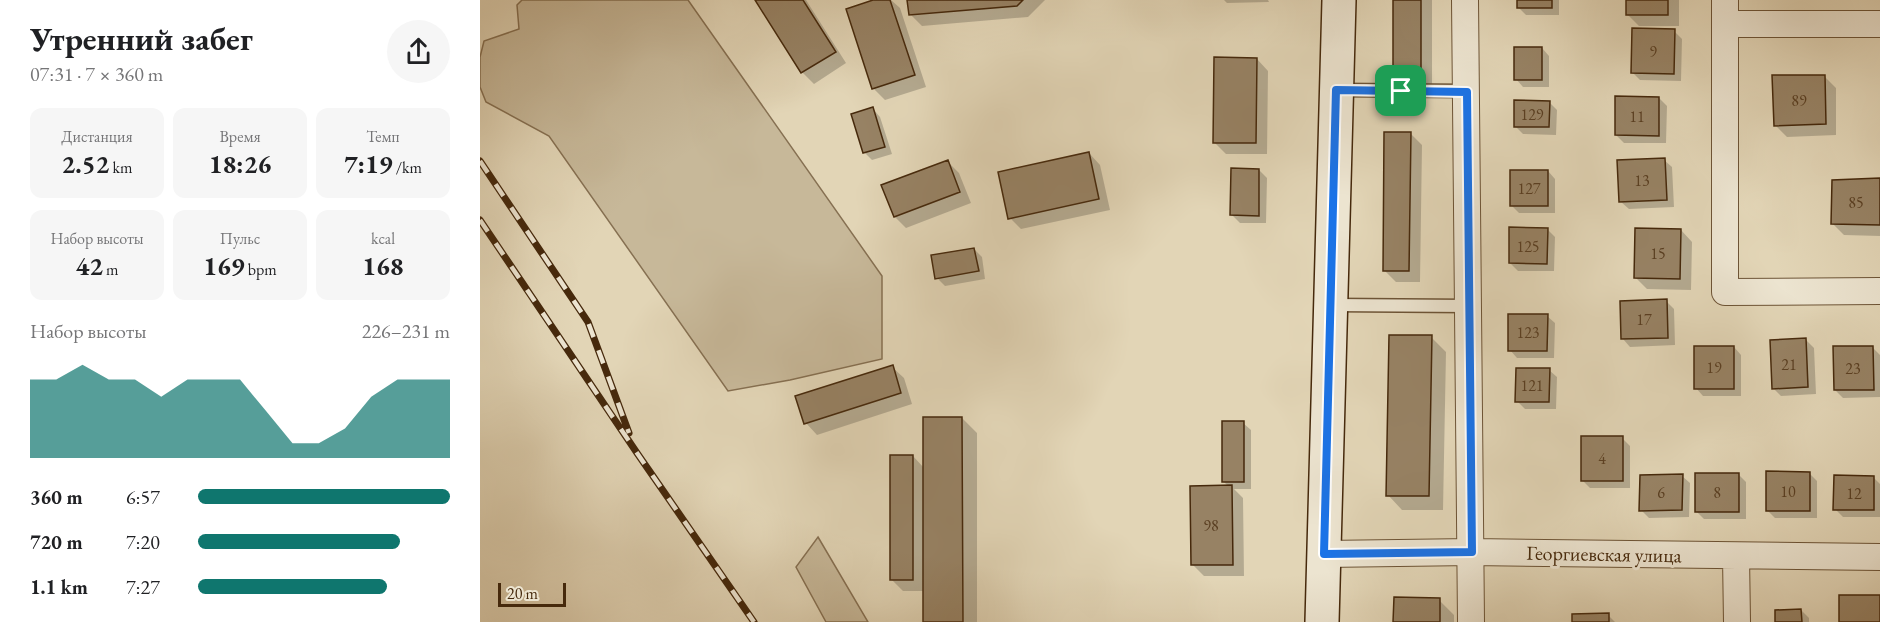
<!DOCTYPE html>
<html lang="ru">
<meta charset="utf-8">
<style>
:root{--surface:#fff;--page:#f6f6f6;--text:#202124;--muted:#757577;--accent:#0f766e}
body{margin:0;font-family:"EB Garamond",serif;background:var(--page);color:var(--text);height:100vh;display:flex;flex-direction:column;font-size:22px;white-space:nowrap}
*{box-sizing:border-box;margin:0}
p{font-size:20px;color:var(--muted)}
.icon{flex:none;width:33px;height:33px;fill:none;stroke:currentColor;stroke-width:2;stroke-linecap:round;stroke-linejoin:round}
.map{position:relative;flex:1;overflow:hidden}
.details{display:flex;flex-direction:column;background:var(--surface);width:480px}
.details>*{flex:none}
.scale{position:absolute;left:18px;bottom:15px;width:68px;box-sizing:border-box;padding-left:6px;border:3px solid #46290c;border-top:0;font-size:16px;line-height:21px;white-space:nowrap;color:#46290c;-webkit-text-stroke:4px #ece4d0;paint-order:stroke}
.pin{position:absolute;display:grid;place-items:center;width:51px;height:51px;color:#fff;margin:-26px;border-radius:12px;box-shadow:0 3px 9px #0006}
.round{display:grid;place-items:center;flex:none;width:63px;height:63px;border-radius:32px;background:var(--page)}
.overview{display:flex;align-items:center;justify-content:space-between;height:102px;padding:0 30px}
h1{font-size:33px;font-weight:700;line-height:45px}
.stats{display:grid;grid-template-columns:repeat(3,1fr);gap:9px;height:102px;padding:6px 30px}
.stats div{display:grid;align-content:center;border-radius:12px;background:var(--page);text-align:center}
.stats b{font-size:26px;font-weight:700}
.stats small{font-size:16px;font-weight:400}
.stats p{font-size:16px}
.chart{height:168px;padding:12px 30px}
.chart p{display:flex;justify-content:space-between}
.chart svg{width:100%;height:108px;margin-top:6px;fill:var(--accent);opacity:.7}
ul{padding:0 30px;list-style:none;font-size:20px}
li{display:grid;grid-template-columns:96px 72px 1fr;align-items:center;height:45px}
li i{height:15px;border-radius:8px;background:var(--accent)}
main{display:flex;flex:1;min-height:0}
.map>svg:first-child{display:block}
.green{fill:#c7b899;stroke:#867052;stroke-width:1.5}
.shadow{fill:#0003}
.building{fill:#978264;stroke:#46290c;stroke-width:1.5}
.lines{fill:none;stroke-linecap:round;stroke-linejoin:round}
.service-casing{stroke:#6d5436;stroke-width:15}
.minor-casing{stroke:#6d5436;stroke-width:28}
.secondary-casing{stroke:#46290c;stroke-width:36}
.service{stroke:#ece4d0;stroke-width:12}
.minor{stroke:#ece4d0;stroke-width:26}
.secondary{stroke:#ece4d0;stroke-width:33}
.rail-casing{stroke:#46290c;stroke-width:7}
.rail{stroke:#ece4d0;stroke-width:4.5;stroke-dasharray:14;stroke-linecap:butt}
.route-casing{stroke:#fff;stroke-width:12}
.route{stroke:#1a73e8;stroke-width:8}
.labels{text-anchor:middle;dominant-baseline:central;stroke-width:6;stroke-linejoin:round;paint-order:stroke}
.number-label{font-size:16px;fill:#5a3f22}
.street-label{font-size:20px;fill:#46290c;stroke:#ece4d0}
</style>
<main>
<section class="details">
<div class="overview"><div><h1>Утренний забег</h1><p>07:31 · 7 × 360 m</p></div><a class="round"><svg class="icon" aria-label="share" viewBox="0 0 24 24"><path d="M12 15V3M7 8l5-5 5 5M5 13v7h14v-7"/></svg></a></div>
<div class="stats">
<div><p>Дистанция</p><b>2.52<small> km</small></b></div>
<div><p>Время</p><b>18:26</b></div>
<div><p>Темп</p><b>7:19<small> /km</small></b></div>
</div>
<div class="stats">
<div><p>Набор высоты</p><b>42<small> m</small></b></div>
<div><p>Пульс</p><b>169<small> bpm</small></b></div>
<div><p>kcal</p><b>168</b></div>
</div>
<div class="chart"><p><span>Набор высоты</span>226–231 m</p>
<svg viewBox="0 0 160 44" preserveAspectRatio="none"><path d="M0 44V12L10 12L20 6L30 12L40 12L50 19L60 12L70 12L80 12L90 25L100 38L110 38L120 32L130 19L140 12L150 12L160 12V44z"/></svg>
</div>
<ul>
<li><b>360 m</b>6:57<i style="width:100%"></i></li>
<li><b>720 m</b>7:20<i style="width:80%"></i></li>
<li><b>1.1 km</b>7:27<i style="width:75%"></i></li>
</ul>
</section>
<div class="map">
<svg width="1400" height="622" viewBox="0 0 1400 622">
<rect width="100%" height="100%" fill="#e2d5b6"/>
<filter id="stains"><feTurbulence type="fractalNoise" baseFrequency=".00333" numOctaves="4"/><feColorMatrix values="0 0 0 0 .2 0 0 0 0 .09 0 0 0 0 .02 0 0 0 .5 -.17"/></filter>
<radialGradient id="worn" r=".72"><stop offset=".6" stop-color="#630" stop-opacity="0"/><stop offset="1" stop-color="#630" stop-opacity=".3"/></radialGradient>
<path class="green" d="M42,0h166l194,276v83l-92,21 -62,11 -179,-255 -63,-34 -6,-15v-30l4,-16 35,-12 -2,-24z
M338,537l50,85h-42l-30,-55z"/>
<path class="shadow" d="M277,0h49l40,63 -32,21 -12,-12z
M398,0h13l9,8 26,79 -41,13 -11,-11 -26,-79z
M428,0h137l-17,17 -106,9 -12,-12z
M744,0h44l1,2 -42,1z
M915,0h37v88h-26l-11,-11z
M1038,0h41v15h-33l-8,-8z
M1147,0h52v26h-40l-12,-12z
M1194,31l8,8 -1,42 -41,-1 -8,-8z
M1062,48l7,8v31h-26l-7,-8z
M777,59l11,12 -1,83h-41l-12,-12z
M1344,76l12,12v47l-49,2 -11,-11z
M1179,98l8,8 -1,37h-42l-8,-8z
M1069,102l8,8 -1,25 -33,-1 -8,-8z
M393,109l7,8 12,37 -20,6 -8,-8z
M930,133l12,12 -2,137h-24l-12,-12z
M609,153l11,12 10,45 -89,19 -11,-11z
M1184,160l8,7 2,40 -45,2 -8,-7z
M468,162l11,11 12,30 -65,25 -11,-11z
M779,170l8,8 -1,45h-26l-8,-8z
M1068,171l7,8v34h-36l-8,-8z
M1400,180v56l-36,-1 -12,-12z
M1067,229l8,8 -1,34h-36l-8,-8z
M1201,230l11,12 -1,48 -44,-1 -12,-12z
M494,249l8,8 3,22 -40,7 -8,-8z
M1186,301l8,8 1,36 -45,2 -7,-8z
M1067,316l8,7 -1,35h-37l-7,-8z
M951,337l15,15 -3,158h-41l-14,-15z
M1326,340l8,8 2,46 -35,2 -8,-8z
M1254,347l7,8v41h-38l-7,-8z
M1392,347l8,8v42l-37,1 -8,-8z
M412,367l12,11 8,26 -95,31 -11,-12z
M1069,370l8,7 -1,32h-31l-8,-8z
M482,418l15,15v189h-52v-31h-22l-12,-12 22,-123 11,12z
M763,423l8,7v59h-17l9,9 1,78h-40l-12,-12 37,-77 -5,-5z
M1142,438l8,8v42h-40l-8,-8z
M1329,473l8,8v37h-42l-7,-7z
M1258,474l8,8v37h-42l-7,-7z
M1202,476l8,7 -1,34 -40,1 -8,-8z
M1393,477l7,7v33h-37l-8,-8z
M959,600l15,15v7h-59z
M1321,610l8,8v4h-32z
M1128,615l7,7h-41z"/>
<path class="building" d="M275,0h48l33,52 -35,21z
M393,0h17l25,75 -43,14 -26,-80z
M427,0h116l-6,6 -108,9z
M913,0h28v78l-28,-1z
M1037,0h35v8h-35z
M1146,0h42v15h-42z
M1152,28l43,1 -1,45 -43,-1z
M1034,47h28v33h-28z
M734,57l43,1 -1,85h-43z
M1292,75h53l1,49 -52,2z
M1135,96l44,1v39l-44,-1z
M1034,100l36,1 -1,26h-35z
M393,107l12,40 -22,6 -12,-39z
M904,132h27l-2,139h-26z
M609,152l10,47 -91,20 -10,-47z
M1185,158l2,42 -48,2 -2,-42z
M468,160l12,32 -66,25 -13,-32z
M751,168l28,1v47l-29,-1z
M1030,170h38v36h-38z
M1400,178v47l-49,-1 1,-44z
M1029,227l39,1 -1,36 -38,-1z
M1155,228l46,1 -1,50 -46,-1z
M494,248l5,23 -44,8 -4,-24z
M1187,299l1,39 -47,1 -1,-38z
M1028,314h40l-1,37h-39z
M909,335h43l-3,161h-43z
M1326,338l2,49 -36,2 -2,-49z
M1214,346h40v43h-40z
M1353,346h40l1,44h-40z
M413,365l8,28 -97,31 -9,-28z
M1036,368h34l-1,34h-34z
M443,417h39l1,205h-40z
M742,421h22v61h-22z
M1101,436h42v45h-42z
M410,455h23v125h-23z
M1286,471l44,1v39h-44z
M1215,473h44v39h-44z
M1203,474l-1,36 -43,1 1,-36z
M1354,475l40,1v34h-41z
M752,485l1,80h-42l-1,-79z
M1359,595h41v27h-41z
M914,597l46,1v24h-47z
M1321,609l1,13h-27v-12z
M1129,613v9h-37v-8z"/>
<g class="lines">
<g class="service-casing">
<path id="service" d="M857,90l129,1
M852,305l137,1"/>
</g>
<g class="minor-casing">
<path id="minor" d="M985,0l6,622
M1245,0v292l155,-1
M1245,24h155
M844,554l148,-2 408,5
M1256,556l1,66"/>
</g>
<g class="secondary-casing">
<path id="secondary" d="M842,622l17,-622"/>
</g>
<use href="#service" class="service"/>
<use href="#minor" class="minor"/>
<use href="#secondary" class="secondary"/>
<g class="rail-casing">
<path id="rail" d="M0,161l108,161 41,111
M0,220l157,233 117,169"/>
</g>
<use href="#rail" class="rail"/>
</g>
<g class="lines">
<g class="route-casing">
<path id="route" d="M856,90l131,2 5,460 -148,2z"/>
</g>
<use href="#route" class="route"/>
</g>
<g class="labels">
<g class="number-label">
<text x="1173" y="51">9</text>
<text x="1319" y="100">89</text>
<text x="1052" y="114">129</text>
<text x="1157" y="116">11</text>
<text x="1162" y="180">13</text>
<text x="1049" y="188">127</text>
<text x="1376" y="202">85</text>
<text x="1048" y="246">125</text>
<text x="1178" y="253">15</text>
<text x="1164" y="319">17</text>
<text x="1048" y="332">123</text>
<text x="1309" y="364">21</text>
<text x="1234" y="367">19</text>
<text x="1373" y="368">23</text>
<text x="1052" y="385">121</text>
<text x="1122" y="458">4</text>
<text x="1308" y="491">10</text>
<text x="1181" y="492">6</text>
<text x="1237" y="492">8</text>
<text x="1374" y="493">12</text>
<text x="731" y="525">98</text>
</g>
<g class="street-label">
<text transform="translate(1124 554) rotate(1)">Георгиевская улица</text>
</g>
</g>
<rect width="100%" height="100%" filter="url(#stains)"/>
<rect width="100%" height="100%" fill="url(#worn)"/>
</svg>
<div class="scale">20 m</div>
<div class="pin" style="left:921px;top:91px;background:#1e9e55"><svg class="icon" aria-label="arrive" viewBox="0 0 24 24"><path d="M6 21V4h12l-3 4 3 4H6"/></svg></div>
</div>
</main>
